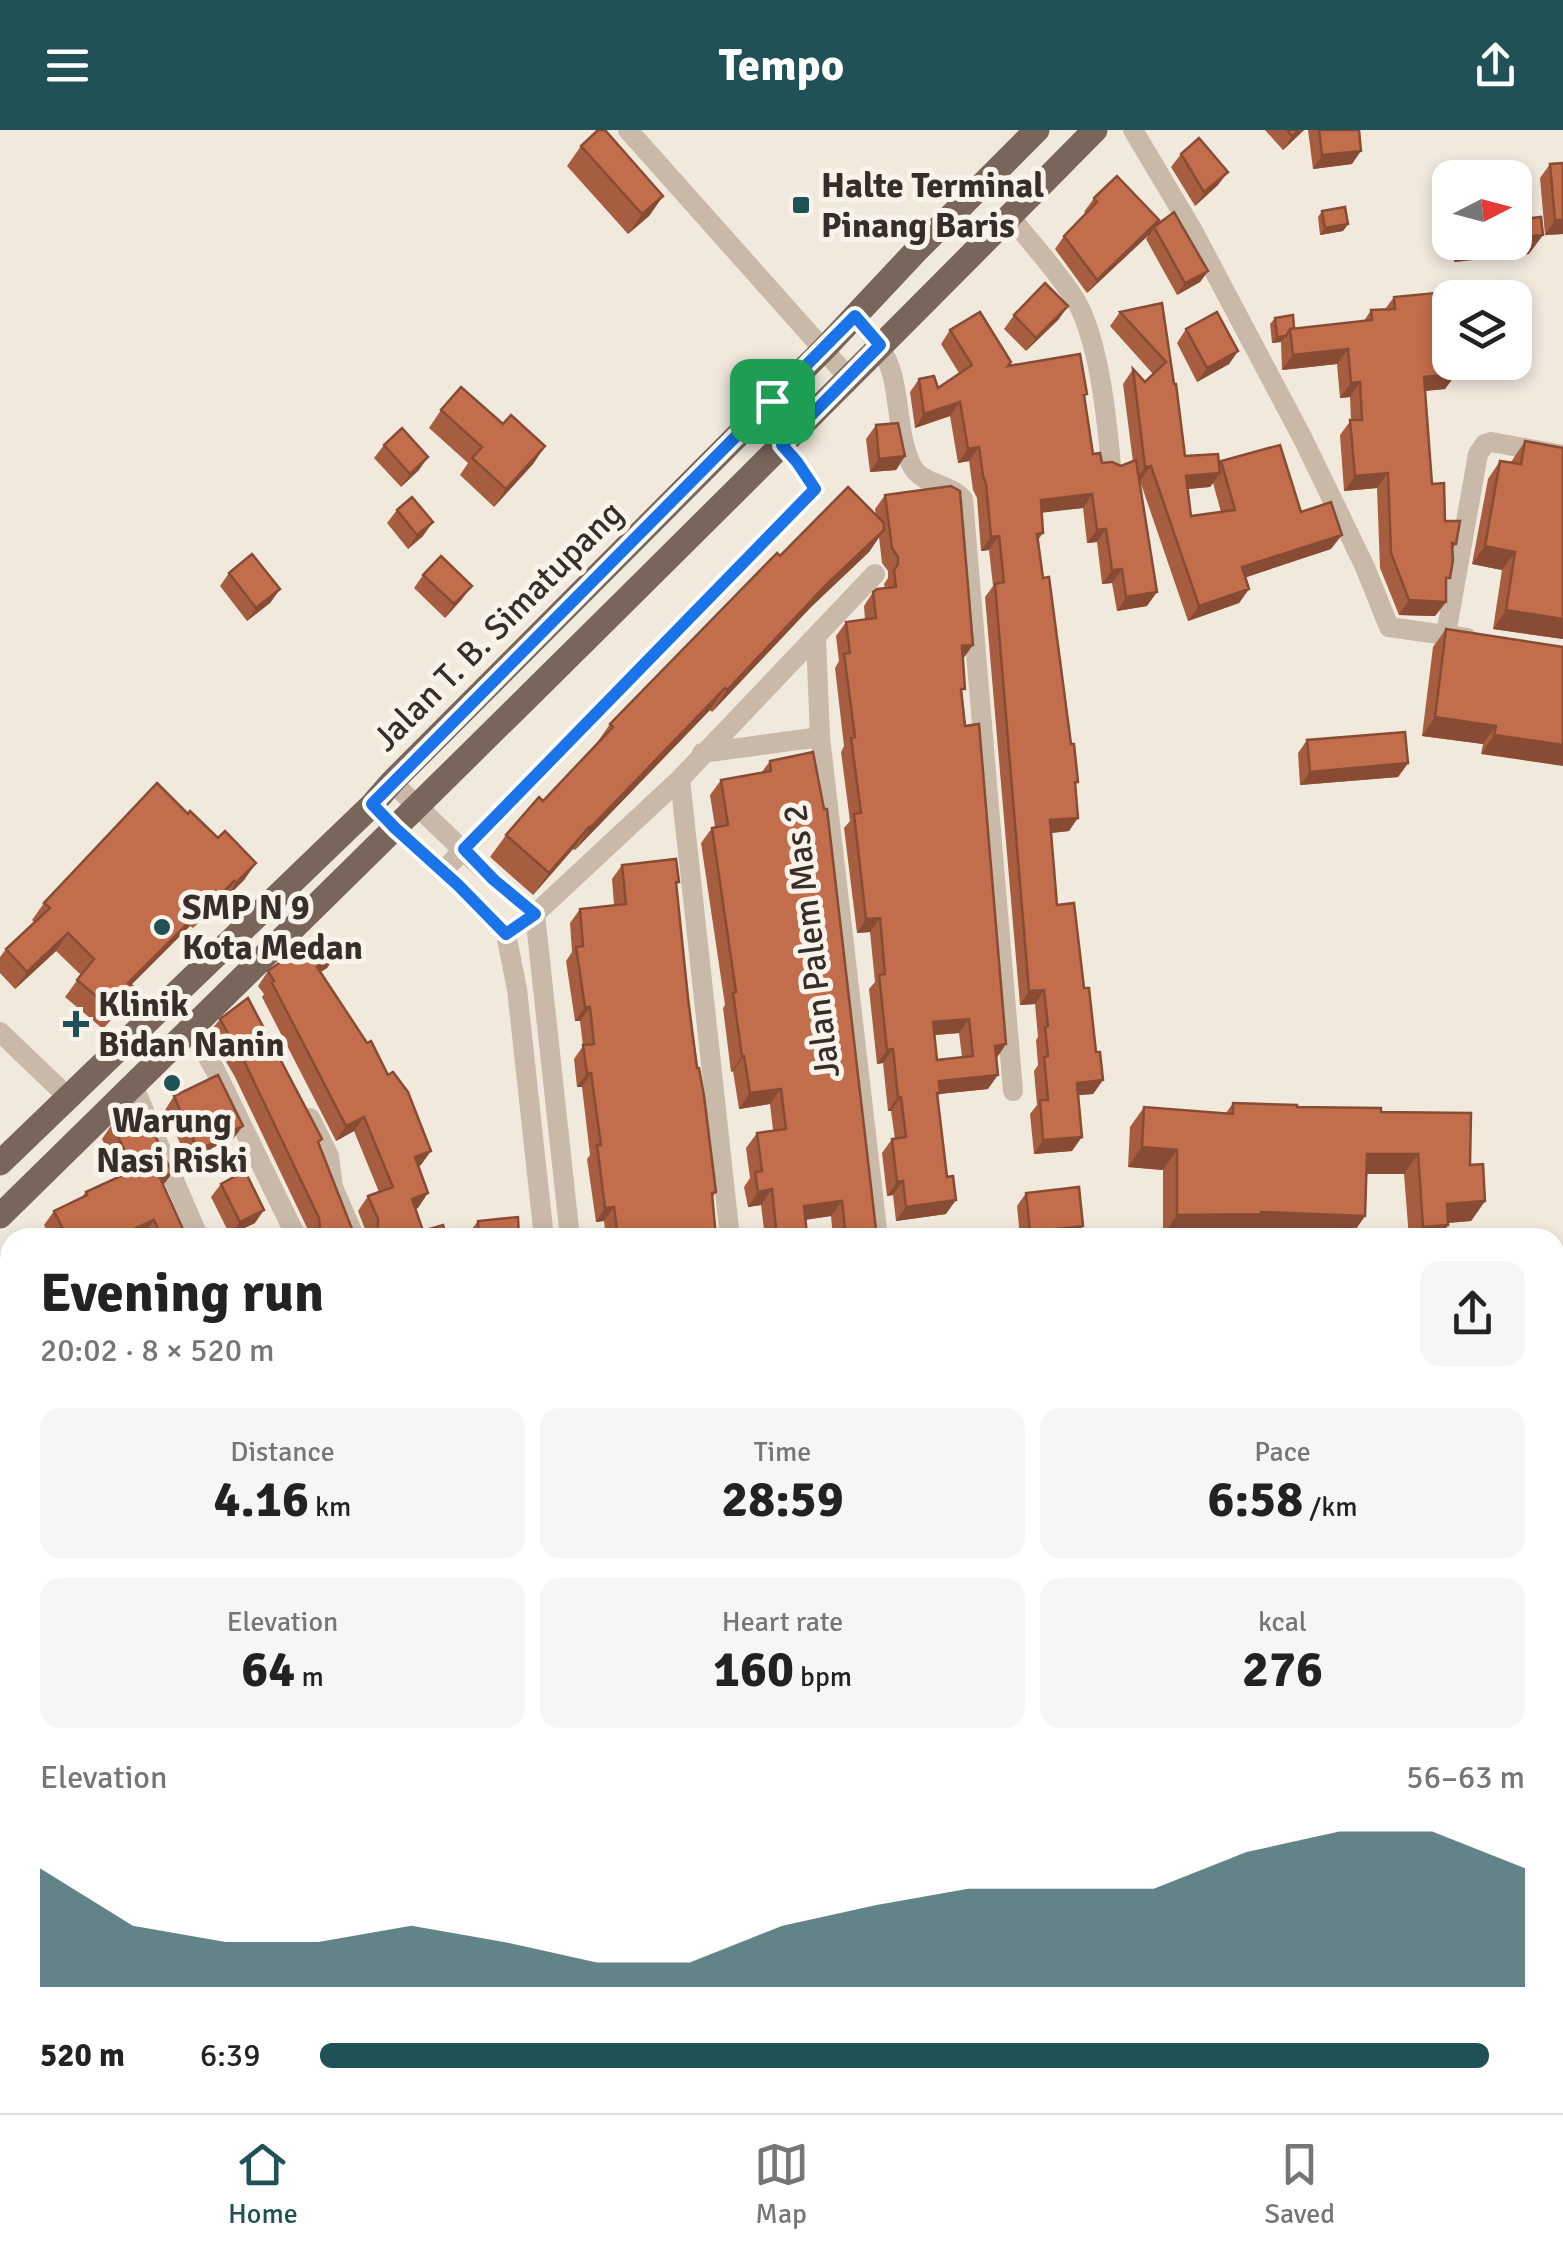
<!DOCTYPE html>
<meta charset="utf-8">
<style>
:root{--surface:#fff;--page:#f6f6f6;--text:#222;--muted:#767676;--line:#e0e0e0;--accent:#205157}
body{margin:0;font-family:Signika,sans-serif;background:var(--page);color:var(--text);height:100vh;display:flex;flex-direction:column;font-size:38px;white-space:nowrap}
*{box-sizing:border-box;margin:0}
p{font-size:32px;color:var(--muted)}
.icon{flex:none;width:55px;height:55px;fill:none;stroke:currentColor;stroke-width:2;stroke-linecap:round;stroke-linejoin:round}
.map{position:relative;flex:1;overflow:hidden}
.sheet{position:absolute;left:0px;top:1098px;width:1565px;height:888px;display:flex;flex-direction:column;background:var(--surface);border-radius:30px 30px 0 0;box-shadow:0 5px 15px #0003}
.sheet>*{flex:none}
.needle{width:65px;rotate:84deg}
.buttons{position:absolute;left:1432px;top:30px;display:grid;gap:20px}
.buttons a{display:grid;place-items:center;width:100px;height:100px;border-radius:20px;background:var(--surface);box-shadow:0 5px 15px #0003;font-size:50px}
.pin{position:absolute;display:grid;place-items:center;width:85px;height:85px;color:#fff;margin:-42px;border-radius:20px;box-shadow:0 5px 15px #0006}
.round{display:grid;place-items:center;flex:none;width:105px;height:105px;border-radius:20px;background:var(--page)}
.headline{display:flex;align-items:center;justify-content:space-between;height:170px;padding:0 40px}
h1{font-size:55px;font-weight:700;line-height:75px}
.figures{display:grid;grid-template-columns:repeat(3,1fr);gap:15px;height:170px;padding:10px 40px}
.figures div{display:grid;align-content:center;border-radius:20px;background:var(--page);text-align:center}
.figures b{font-size:50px;font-weight:700}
.figures small{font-size:28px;font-weight:400}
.figures p{font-size:28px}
.chart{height:280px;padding:20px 40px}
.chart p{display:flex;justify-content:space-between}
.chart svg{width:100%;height:180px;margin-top:10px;fill:var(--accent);opacity:.7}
ul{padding:0 40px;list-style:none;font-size:32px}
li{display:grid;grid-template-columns:160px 120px 1fr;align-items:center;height:75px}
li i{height:25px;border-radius:12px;background:var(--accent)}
header{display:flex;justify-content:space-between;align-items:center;height:130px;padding:0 40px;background:var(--accent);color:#fff;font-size:45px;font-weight:700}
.menu{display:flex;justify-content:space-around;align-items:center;height:140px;border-top:2px solid var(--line);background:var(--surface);font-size:28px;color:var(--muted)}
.menu a{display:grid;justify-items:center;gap:5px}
.menu .active{color:var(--accent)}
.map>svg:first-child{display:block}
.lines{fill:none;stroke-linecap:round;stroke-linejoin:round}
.minor{stroke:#c9b9a9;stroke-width:20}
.primary{stroke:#78665b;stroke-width:25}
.wall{fill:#a75e40;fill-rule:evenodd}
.shaded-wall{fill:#884c34}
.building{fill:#c26d4b;stroke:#884c34;stroke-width:2.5;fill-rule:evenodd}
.route-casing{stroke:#fff;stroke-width:20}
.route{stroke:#1a73e8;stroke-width:12}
.poi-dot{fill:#205157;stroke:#f9f3ea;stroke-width:4}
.labels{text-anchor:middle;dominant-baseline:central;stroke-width:10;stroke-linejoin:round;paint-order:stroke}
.poi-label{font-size:35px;font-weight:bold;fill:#372e29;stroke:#f9f3ea;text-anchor:start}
.street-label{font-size:35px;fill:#372e29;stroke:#f9f3ea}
</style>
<header><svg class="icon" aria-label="menu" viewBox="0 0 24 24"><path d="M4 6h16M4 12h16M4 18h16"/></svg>Tempo<svg class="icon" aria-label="share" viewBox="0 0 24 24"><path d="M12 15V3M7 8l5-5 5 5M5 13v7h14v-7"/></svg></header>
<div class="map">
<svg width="1563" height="1983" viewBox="0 0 1563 1983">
<rect width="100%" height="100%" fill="#f2e9dd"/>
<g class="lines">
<path class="minor" d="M628,0l220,247
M1133,0l59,99 111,210 62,128 24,60 78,11
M1010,86c20,26 50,58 66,85 23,39 31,119 35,165
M855,186c15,18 31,35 37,58 8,30 6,64 20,92 10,19 39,18 51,33l50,592
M1446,504l32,-180 7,-10 6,-2 72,13
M816,507l4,100 58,501
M702,623l118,-16
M680,649l50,459
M392,652l102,98 41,34
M372,675l23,23 63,57 48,49
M443,741l372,-382 -18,-27 -15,-17
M535,784l35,324
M506,804l29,-20 145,-135 195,-205
M506,804l11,55 27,249
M191,899l23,39 83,170
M0,902l69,66
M133,955l66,153
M310,988l19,38 4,31 22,51
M1555,1376h8
M897,1975v8"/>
<path class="primary" d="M0,1033l372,-358 20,-23 433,-434 91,-97 121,-121
M0,1086c367,-360 734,-720 1095,-1086"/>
</g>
<path class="wall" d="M1265,0h39l-21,20z
M1308,0h51l-7,34 -39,5z
M581,16l82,50 -14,20 -21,18 -61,-68z
M1181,24l37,31 -23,21 -24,-39z
M1550,34l13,70 -18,1 -5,-57z
M1094,68l65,22 -5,7 54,44 -8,11 -23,13 -31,-56 3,-5 -62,59 -32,-44 9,-13 22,-23 -2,-1z
M1322,81l26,13 -5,7 -23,4 -2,-18z
M1452,112h63l14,12 -75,8z
M1394,167l45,50 17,27 -11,15 -20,2 7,93 13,37 11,23 -3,4 -7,35v19l-11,14 -36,-1 -19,-47 -3,-80 -33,3 -4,-56 11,-15 -1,-23 -10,1 -3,-34 -55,6 -1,-28 -9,1 -2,-19 5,-6 19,10 70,-7 7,-11 14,-1z
M1162,173l23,153 34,8 2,-3 80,51 30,37 -86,28 4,12 -10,14 -51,18 -48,-140 7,125 -30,5 -5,-28 -10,1 -5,-42 -10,1 -4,-35 -41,4 1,21 -5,7 5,38 35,204 -3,3 -6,46 -18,2 6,72 27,83 19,92 -10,14 -15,1 -6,56 -38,3 -4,-40 7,-9 -3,-34 4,-6 -2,-25 2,-3 -3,-33 -15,1 -35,-408 8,-11 -4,-36 -8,1 -4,-53 -4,-8 -4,-29 -11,2 -8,-47 -35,12 -5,-36 9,-13 19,9 21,-15 -18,-29 9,-14 59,36 75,33 9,55 9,9 19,3 12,-4 -10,-78 10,-15 12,13 8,-8 -43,-48 10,-14zM1213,353l8,29 -30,4 -3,-27 22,-2z
M1014,185l45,4 -33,32 -22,-22z
M1186,199l52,22 -9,13 -32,18 -20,-39z
M441,280l62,14 42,22 -12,18 -39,43 -34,-32 8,-12 -39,-35z
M876,295l29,31 -9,14 -26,2 -4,-33z
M1525,311l38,198 -70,-10 9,-59 -30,-6 16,-85 12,-18 11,1z
M384,315l35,25 -18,17 -27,-29z
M885,365l78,164 -1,35 44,350 -9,14 -9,31 -49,5 -1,2 8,118 -50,7 -3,-26 -6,1 -5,-43 10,-14h3l-4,-28h-3l-5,-48 -6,1 -8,-75 6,-7 -5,-50 -13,1 -13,-105 6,-7 -9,-69 3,-6 -9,-78 4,-7 -3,-25 10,-14 19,-2 -1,-14 9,-14 12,-4 -1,-4 4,-6v-7l-6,-8 -3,-26 -10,15 -58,55 -99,105 -2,-2 -135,140 -2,-1 -40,46 -43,-38 16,-22 37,-34 53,-57 14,-20 170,-168 96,-42 -1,-5zM959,903l3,24 -25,3 -3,-25z
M397,380l26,26 -15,13 -21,-26z
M229,443l51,16 -10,14 -23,18 -27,-35z
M423,445l39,24 -17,19 -31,-30z
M1446,499l117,18 -82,107 2,-10 -61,-8 11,-89z
M1307,610l101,23 -10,14 -98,8 -2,-32z
M770,631l107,477h-44l-2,-22 -25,4 1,15 -1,3h-41l-4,-33 -13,2 -4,-20 6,-9 -4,-30 11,-15 16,-3 -3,-26 -31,5 -6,-38 -2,1 -8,-64 2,-3 -24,-162 11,-15 3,-1 -5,-32 11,-15 40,-7z
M188,684l30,24 38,25 -12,17 -20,20 -2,-2 -29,30 -3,-2 -59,59 -9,21 -19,23 -38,-32 16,-22 -25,-24 -41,38 -15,-16v-16l6,-8 28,-27 -2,-2 12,-17z
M622,735l57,17 -3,4 12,112 28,194 -4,6 4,40h-110l-2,-17 -8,1 -9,-63 3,-4 -8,-68h-5l-3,-28 9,-13 -3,-25h-5l-9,-60 6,-9 -2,-29 10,-14 34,-4 -2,-26z
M337,823l-10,15 -7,4 101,193 -3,1v42l-2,1 7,22 24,7h-137l-1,-6 -74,-155 -26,-44 11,-14 99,125 33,85 11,8h5l-10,-26 10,-15 11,-4 -25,-61 -18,10 -74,-144 2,-3 -6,-8 10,-15z
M196,955l37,54 -21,9 -4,6 -19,9 -24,-53 9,-14 20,-8z
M1233,973l148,9 89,53 15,36 -14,20 -23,2v2l-8,13h-31l-5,-64h-38l-1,42 -14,20 -103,-4 -1,2 -84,1v-65l-35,-3 2,-40 14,-20 82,6z
M112,994l60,49 -9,12 24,53h-42l-1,-4 -95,1 -5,-10 10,-14 27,-13 5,-6 34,-16 -18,-37z
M221,1054l34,39 -25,12 -19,-38z
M1026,1063l50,45h-56l-3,-32z
M478,1091l41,17h-50l-1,-4z
M1563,1753v143h-8v-132z
M1555,1933l8,50h-266v-8h258z
M442,1975h47l1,8h-47z
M1076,1975h58v8h-57z"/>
<path class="shaded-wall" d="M1299,0h5l-21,20 9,-14z
M1361,21l-9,13 -39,5 9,-14z
M1228,42l-10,13 -23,21 9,-14z
M663,66l-14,20 -21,18 14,-20z
M1159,90l-9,14 -63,59 10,-13z
M1555,90h8v14l-18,1z
M1348,94l-5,7 -23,4 5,-7z
M1543,105l-14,19 -75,8 13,-18 48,-2v-4z
M1208,141l-8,11 -23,13 8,-12z
M1068,176l-9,13 -33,32 10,-13z
M1286,206l-5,6 -9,1 5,-6z
M1348,219l-11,15 -55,6 11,-15z
M1238,221l-9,13 -32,18 10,-14z
M1456,244l-11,15 -32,3 11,-15z
M1360,252l-10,15 -10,1 11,-15z
M960,272l-10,14 -35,12 9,-14z
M545,316l-12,18 -39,43 12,-18z
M979,317l-10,14 -11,2 10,-14z
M905,326l-9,14 -26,2 9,-13z
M428,327l-9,13 -18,17 9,-13z
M1151,336l-11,15 -5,1 10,-15z
M1220,343l-10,14 -34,3 10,-14z
M1388,343l-11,15 -33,3 11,-15z
M1092,364l-9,14 -52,6 10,-14z
M433,392l-10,14 -15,13 9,-14z
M1106,399l-9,13 -10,1 10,-13z
M884,400l-15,22 -58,55 -99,105 15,-22 99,-105z
M1342,405l-11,14 -99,33 10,-15z
M999,406l-10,14 -8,1 10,-14z
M1485,416l30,6 -13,18 -30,-6z
M1122,439l-10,14 -10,1 10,-14z
M472,456l-10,13 -17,19 9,-14z
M280,459l-10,14 -23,18 9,-13z
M1249,459l-10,14 -51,18 11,-15z
M1157,462l-10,14 -30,5 9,-14z
M1409,470l37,2 -11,14 -36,-1z
M1506,480l57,9v20l-70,-10z
M973,515l-10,14 -1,-13z
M725,558l-15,22 -135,140 15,-22z
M1435,587l61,9 -13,18 -61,-8z
M1494,605l69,10v21l-82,-12z
M1408,633l-10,14 -98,8 10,-13z
M1078,688l-9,13 -28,3 9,-14z
M589,697l-16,22 -40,46 16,-22z
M256,733l-12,17 -20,20 12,-17z
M234,751l-12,17 -29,30 12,-17z
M202,779l-12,17 -74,74 12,-17z
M880,788l-10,14 -13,1 9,-14z
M68,803l-12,18 -41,38 12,-17z
M337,823l-10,15 -20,13 10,-14z
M135,858l-13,18 -19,23 12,-17z
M1044,860l-9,14 -15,1 9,-14z
M585,877h5l-10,14h-5z
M969,889l-10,14 -36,3 10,-14z
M1006,914l-10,14 -1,-12z
M893,919l-10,14 -6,1 10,-14z
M742,926h2l-11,15 -2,1z
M587,943h4l-9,14h-5z
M998,945l-10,14 -49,5 -9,13 9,-26z
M1103,950l-10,14 -25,2 9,-13z
M781,959l-11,15 -31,5 11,-16z
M898,967h3l-10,14h-3z
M364,987l-10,14 -18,10 10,-15z
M243,996l-10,13 -21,9 -4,6 -19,9 9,-13 18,-12z
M1082,1007l-10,14 -38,3 9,-14z
M1142,1017l35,3 -14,20 -35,-3z
M431,1021l-10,14 -16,7 10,-15z
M1367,1024h51l-14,20h-51z
M172,1043l-10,14 -2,-9z
M903,1051l-10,14 -6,1 10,-14z
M772,1059l-11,16 -13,2 10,-15z
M428,1063l-10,15 -16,6 10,-15z
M956,1070l-10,14 -50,7 10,-14z
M842,1071l-11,15 -38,5 11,-15z
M1485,1071l-14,20 -38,3 14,-20z
M614,1077l-10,14 -8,1 9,-14z
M264,1080l-9,13 -25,12 10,-13z
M1261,1082l104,4 -14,20 -103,-4 -1,2 -84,1 14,-20z
M154,1090l-10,14 -7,4h-20z
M1448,1095l-8,13h-24l7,-11z
M1083,1096l-7,12h-50l4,-6z
M10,1156v9l-10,5v-10z
M10,1295v11l-10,6 2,-12z
M10,1395v13l-10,4v-13z
M1563,1664v18l-8,10v-16z
M1563,1877v19h-8v-18z
M1159,1975h85l-2,2 -87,3z
M1309,1975h41l-5,8h-42z"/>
<path class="building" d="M598,0h7l58,66 -21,18 -61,-68z
M1287,0h12l-7,6z
M1319,0h40l2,21 -39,4z
M1199,8l29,34 -24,20 -23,-38z
M1563,33v57h-8l-5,-56z
M1117,46l42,44 -62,60 -33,-44 33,-34 -3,-4z
M1345,77l3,17 -23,4 -3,-17z
M1174,82l34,59 -23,12 -31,-56z
M1541,87l2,18 -28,3v-18z
M1045,153l23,23 -32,32 -22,-23z
M1435,163l4,54 11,-1v16h5l1,12 -32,3 8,107 12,-1 1,38h15l-4,23 -4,-1 1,17 -3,18h-4v24l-37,-2 -18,-47 -3,-80 -33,3 -5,-56h12l-2,-38 -9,1 -3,-34 -55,6 -3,-26 82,-9 -1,-10 24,-1 -1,-12z
M1162,173l12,81h2l9,72 33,-2 2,19 -34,3 5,40 44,-6 -14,-49 59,-16 21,67 30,-10 11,33 -100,32 7,22 -50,17 -48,-140 -6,1 -12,-98 12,13 21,-20 -46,-50z
M980,182l31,50 -3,4 72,-12 7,40 -3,1 9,59 7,-1 2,10 10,-1 9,4 15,-6 21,132 -31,5 -4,-28 -10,1 -6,-41 -9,1 -5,-36 -51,6 2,33 -6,1 6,44 6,-1 22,167h3l4,38h-3l3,36 -28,2 7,85 17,-2 10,85h5l7,64h4l3,28 -26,3 5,54 -39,3 -3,-40h8l-4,-43 4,-1 -3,-29 3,-1 -4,-36 -15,1 -34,-407 9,-2 -5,-46 -8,1 -5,-53 -3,-8 -4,-29 -11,2 -8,-47 -36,12 -5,-35 15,-3 4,12 34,-23 -22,-35z
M1217,182l21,39 -31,17 -21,-39z
M1293,185l1,13 -4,1 -4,7 -9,1 -2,-19z
M461,257l42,37 8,-9 34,31 -39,43 -34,-31 10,-11 -41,-37z
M898,293l7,33 -26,3 -3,-34z
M402,298l26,29 -18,17 -26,-29z
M1525,311l38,7v171l-57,-9 9,-58 -30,-6 15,-85 21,3z
M951,356l9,5 13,154 -11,1 3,43h-4l4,37 14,-2 27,320 -11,2 3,29 -59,6 1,12h-3l10,84 6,-1 3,24 -50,7 -3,-26 -6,1 -5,-43 14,-2 -5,-40h-3l-5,-48 -6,1 -8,-75 6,-1 -5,-56 -14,1 -12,-105 7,-1 -10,-75 4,-1 -11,-83 6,-1 -4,-31 30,-4 -3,-26 4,-3 19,-2 -2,-17 4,-6v-7l-6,-9 -7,-53zM969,889l4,37 -36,4 -4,-38z
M848,357l36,36v7l-58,55 -99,105 -2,-2 -135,140 -1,-1 -40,46 -43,-38 33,-38 4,4 70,-74 -3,-3 167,-171 3,3z
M412,367l21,25 -16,13 -20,-25z
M252,424l28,35 -24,19 -27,-35z
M441,426l31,30 -18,18 -31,-29z
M1446,499l117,18v98l-69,-10 2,-9 -61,-9z
M1405,602l3,31 -98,9 -3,-32z
M813,622l11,57h3l50,429h-31l-4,-37 -38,5 3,29 -30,3 -5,-49 -14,3 -3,-20 7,-1 -5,-38 29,-4 -5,-40 -31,4 -6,-37h-2l-9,-63 3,-1 -24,-164 16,-3 -7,-45 50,-9 -1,-10z
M157,653l31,31 2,-3 28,27 7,-7 31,32 -20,20 -2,-2 -29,30 -3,-2 -74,74 7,5 -20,24 -38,-32 17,-21 -26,-26 -41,39 -21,-23 44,-41 -6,-5z
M676,729l3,23h-3l12,116 9,70h2l5,28 12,96 -4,1 4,45h-98l-4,-31 -9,1 -8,-63h4l-10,-72h-4l-4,-28 11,-1 -4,-37h-5l-9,-60 7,-1 -3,-37 46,-5 -4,-39z
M323,801l14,22 -20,14 50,76 4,-2 17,34 5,-3 15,20 23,59 -16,6 13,36 -16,6 11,32 20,-6 4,13h-123l-4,-10 -1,-10 -74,-155 -25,-44 28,-21 74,141 -4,3 34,87 11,8h7l5,-4 3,-7v-7l-10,-23 25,-9 -29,-70 -18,9 -74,-143 2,-2 -6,-10z
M218,945l25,51 -27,12 2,3 -20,9 -24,-54z
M1233,973l64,2v2l84,1v4l90,1 -1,52 13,-1 2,37 -38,3 1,21 -25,2 -5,-73h-51l-2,62 -104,-4v2l-84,1v-65l-35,-3 2,-40 89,7z
M143,978l29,65 -12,5 27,60h-25l-8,-18 -36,16 1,2h-75l19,-9 -9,-18 33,-16 -1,-3 48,-22 -22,-46z
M245,1041l19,39 -24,12 -19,-38z
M1079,1057l4,39 -53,6 -4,-39z
M518,1087l1,21h-40l-1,-17z
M10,1123v33l-10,4v-33z
M0,1177l10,16v102l-8,5 8,21v74l-10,4z
M1555,1313h4l3,20 -7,1z
M1555,1611h8v67l-8,1z
M1563,1797v80l-8,1v-80z
M1563,1932v51h-209v-8h201l2,-20 -2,-3v-19z
M453,1975h36l1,8h-36z
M1091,1975h43v8h-42z"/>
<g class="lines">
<g class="route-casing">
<path id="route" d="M855,186l25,29 -98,100 15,17 18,27 -351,360 30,31 41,34 -29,20 -48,-49 -63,-57 -23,-24z"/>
</g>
<use href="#route" class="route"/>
</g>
<g class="poi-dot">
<rect x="791" y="65" width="20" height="20" rx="5"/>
<circle cx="162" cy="797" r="10"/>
<path d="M71 879h10v10h10v10h-10v10h-10v-10h-10v-10h10z"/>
<circle cx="172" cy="953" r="10"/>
</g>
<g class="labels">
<g class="poi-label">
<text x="821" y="55">Halte Terminal<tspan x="821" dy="40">Pinang Baris</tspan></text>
<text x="182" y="777">SMP N 9<tspan x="182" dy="40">Kota Medan</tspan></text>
<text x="98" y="874">Klinik<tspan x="98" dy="40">Bidan Nanin</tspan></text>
<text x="172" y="990" text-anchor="middle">Warung<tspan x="172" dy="40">Nasi Riski</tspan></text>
</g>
<g class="street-label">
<text transform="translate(498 496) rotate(-45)">Jalan T. B. Simatupang</text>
<text transform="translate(811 811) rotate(-97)">Jalan Palem Mas 2</text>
</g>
</g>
</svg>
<div class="buttons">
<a><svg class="needle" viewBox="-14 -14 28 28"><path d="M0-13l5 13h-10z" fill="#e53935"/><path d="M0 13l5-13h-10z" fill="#767676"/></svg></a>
<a><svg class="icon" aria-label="layers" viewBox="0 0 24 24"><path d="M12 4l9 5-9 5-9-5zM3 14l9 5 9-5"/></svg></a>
</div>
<div class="pin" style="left:772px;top:271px;background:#1e9e55"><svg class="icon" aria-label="arrive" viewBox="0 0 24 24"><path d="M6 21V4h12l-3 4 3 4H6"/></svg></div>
<section class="sheet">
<div class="headline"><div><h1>Evening run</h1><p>20:02 · 8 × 520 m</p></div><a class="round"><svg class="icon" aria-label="share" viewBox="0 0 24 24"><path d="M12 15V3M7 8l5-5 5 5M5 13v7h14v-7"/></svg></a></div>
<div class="figures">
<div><p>Distance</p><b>4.16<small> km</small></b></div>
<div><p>Time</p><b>28:59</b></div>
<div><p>Pace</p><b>6:58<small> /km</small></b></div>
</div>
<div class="figures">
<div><p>Elevation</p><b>64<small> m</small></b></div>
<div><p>Heart rate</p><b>160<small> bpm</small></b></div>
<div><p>kcal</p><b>276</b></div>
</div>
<div class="chart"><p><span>Elevation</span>56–63 m</p>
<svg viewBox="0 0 160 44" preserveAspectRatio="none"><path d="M0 44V15L10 29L20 33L30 33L40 29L50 33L60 38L70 38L80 29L90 24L100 20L110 20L120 20L130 11L140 6L150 6L160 15V44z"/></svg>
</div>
<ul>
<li><b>520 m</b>6:39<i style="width:97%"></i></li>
</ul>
</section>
</div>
<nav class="menu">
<a class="active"><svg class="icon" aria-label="home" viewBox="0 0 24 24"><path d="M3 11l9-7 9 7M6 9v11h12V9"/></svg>Home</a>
<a><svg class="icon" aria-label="map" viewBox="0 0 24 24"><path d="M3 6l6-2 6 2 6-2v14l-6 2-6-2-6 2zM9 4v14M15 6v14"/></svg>Map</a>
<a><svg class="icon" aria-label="saved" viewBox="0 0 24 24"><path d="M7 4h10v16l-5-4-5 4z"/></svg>Saved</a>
</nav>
